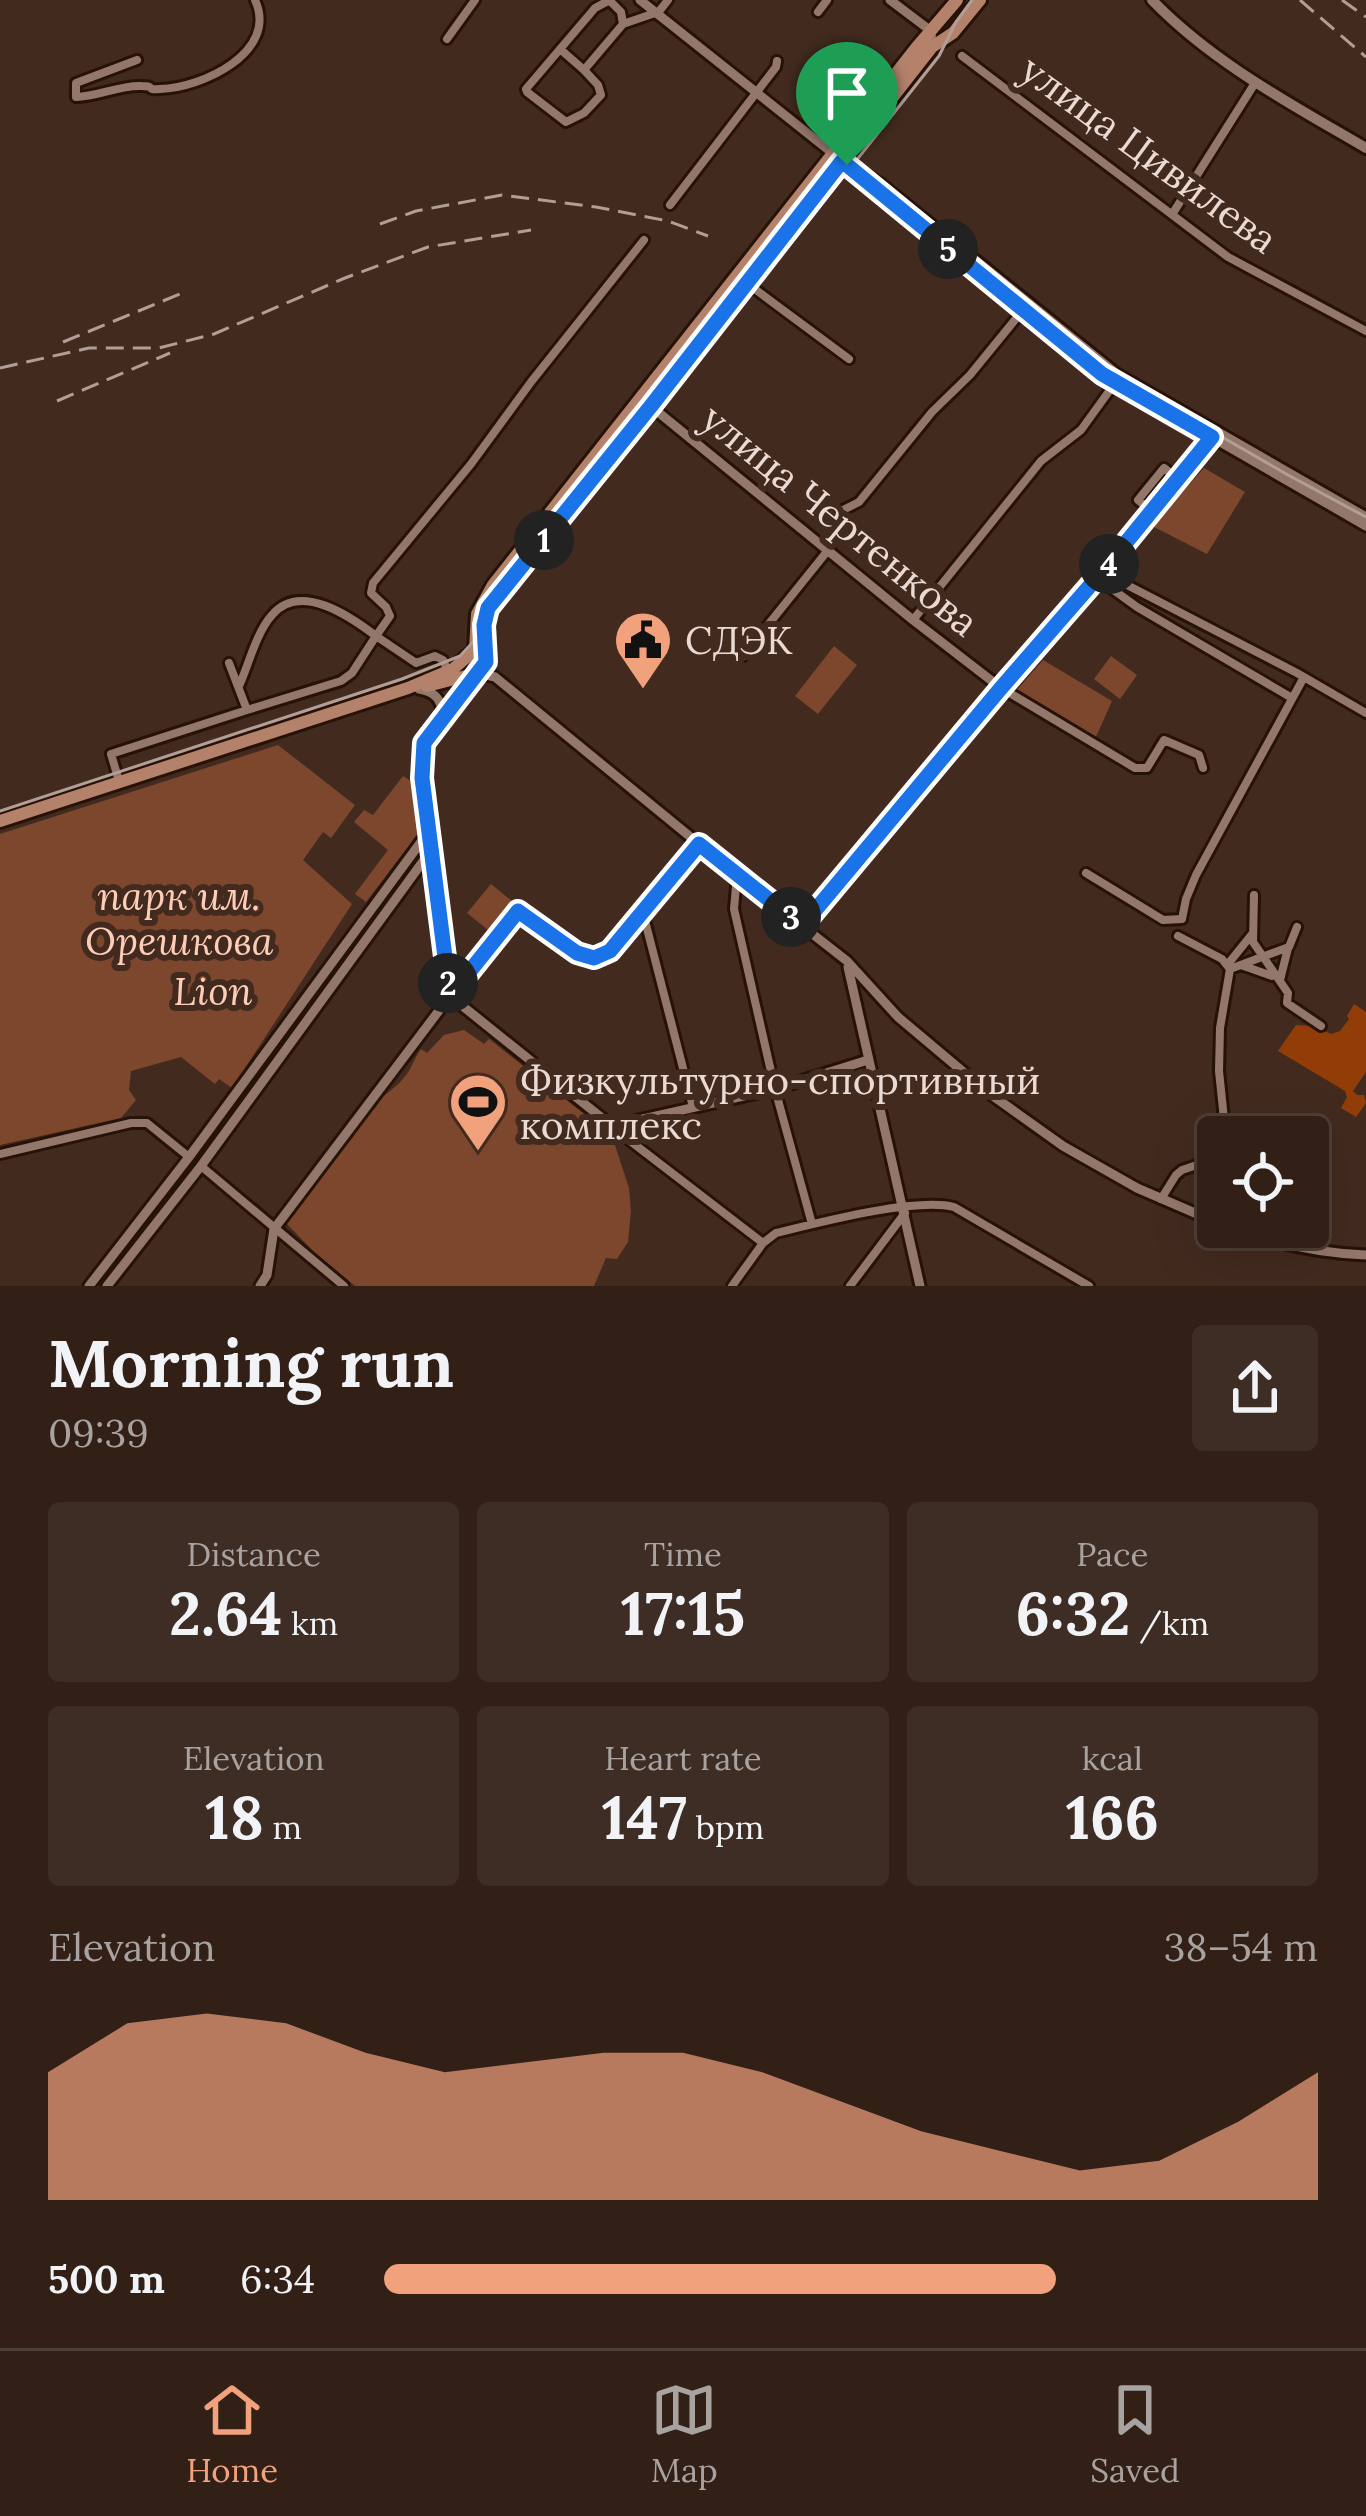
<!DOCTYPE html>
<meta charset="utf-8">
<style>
:root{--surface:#322017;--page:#3d2d24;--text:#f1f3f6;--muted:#a8a3a1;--line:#4d3e36;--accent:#f1a17c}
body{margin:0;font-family:Lora,serif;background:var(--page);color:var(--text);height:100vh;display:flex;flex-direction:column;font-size:45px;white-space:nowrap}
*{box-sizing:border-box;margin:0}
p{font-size:39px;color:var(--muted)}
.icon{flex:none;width:66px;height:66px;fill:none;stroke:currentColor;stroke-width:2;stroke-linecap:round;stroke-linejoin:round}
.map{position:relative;height:1286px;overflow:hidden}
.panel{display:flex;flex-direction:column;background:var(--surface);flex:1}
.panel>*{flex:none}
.tools{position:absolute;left:1197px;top:1116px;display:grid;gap:24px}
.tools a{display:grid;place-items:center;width:132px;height:132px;border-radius:12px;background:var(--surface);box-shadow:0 12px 48px #0002,0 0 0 3px var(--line);font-size:60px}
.pin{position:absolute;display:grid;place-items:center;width:102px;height:102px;color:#fff;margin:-123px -51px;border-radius:50% 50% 50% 0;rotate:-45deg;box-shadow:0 0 12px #0007}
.pin .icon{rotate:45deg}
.km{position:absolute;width:60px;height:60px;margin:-30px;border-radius:50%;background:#222;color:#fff;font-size:33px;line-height:60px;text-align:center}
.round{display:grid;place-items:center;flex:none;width:126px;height:126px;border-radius:12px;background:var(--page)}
.head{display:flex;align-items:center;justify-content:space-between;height:204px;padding:0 48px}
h1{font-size:66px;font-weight:700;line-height:90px}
.figures{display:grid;grid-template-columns:repeat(3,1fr);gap:18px;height:204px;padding:12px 48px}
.figures div{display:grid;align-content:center;border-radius:12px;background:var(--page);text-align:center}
.figures b{font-size:60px;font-weight:700}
.figures small{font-size:33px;font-weight:400}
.figures p{font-size:33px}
.chart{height:336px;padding:24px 48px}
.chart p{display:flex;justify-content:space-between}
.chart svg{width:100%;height:216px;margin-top:12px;fill:var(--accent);opacity:.7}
ul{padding:0 48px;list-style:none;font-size:39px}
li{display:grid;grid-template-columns:192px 144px 1fr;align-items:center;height:90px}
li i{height:30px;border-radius:15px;background:var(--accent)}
.tab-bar{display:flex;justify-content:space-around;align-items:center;height:168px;border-top:3px solid var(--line);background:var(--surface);font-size:33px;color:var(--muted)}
.tab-bar a{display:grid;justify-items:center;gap:6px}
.tab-bar .selected{color:var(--accent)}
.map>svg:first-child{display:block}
.green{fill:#7d472e}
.forest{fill:#923d08}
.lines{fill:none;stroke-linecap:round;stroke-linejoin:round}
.minor-casing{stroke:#271208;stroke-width:14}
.tertiary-casing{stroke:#271208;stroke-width:15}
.secondary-casing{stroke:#271208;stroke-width:16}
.primary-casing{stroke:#271208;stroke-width:18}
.minor{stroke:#94776b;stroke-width:8}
.tertiary{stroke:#94776b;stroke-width:9}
.secondary{stroke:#94776b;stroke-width:10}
.primary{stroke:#b4826b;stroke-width:12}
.tram{stroke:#b19e96;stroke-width:3}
.rail{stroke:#b19e96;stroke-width:3;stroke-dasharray:18 9;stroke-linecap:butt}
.route-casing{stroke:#fff;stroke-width:24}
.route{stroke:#1a73e8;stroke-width:15}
.labels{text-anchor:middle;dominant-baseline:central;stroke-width:12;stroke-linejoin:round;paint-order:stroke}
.street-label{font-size:39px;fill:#eadad3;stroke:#422a1f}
.poi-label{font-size:39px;fill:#eadad3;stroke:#422a1f;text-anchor:start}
.park-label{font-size:39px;font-style:italic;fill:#fecdb7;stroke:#422a1f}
</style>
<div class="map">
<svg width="1366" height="1286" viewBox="0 0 1366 1286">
<rect width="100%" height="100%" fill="#422a1f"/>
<path class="green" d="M1204,468l41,24 -38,62 -55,-28z
M834,646l23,19 -39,49 -23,-18z
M1111,656l26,19 -17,24 -26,-20z
M1043,660l69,41 -17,38 -77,-43 -1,-6z
M278,745l77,60 -24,33 -8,-6 -20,28 49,44 -120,184 -13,-9 -4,5 -34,-27 -50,14 -2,19 7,10 -15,18 -121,27v-311z
M403,776l8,5 6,54 -51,67 -11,-8 33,-44 -34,-28 10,-12 9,5z
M491,884l21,17 -24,29 -21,-17z
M464,1030l20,14 5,-5 123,97 17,52 2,23 -3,31 -11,17 -11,-1 -12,28h-239l-41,-34 -27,-28 3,-8 91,-118c12,-9 25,-19 31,-33 3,-6 5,-11 9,-16l6,4 17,-18z"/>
<path class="forest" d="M1354,1004l12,8v60l-13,19 4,4h7l2,8 -10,14 -15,-9 6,-11 -2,-6 -67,-40 18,-26 18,1 17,8 9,-3 9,-12 -2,-3z"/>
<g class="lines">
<g class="minor-casing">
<path id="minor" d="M609,0l12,12 2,12 -39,46 14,15 3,10 -17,18 -18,9 -39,-30 -1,-3 69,-81 15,-8
M818,12l9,-12
M657,14l11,-14
M623,24l32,-11
M447,39l28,-39
M560,49l24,21
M962,56l266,201 138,74
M137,60l-61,23v14c21,0 44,-12 65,-11 17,0 2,4 19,3 42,-1 119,-37 95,-89
M670,205l106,-138 1,-6
M1173,213l82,-130
M748,284l101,75
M1152,511l-14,-11 26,-32 14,11
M1102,572l195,101 69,40
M1097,578l40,29 155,91
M913,620l128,-159 40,-31 34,-47
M743,656l86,-107 14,-39 16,-8 73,-90 38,-37 53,-65
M448,671l-5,-11 -8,-4 -19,7 -40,-27 14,-20 -4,-9 -15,-14 2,-10 98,-119 60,-82 113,-142
M239,686c10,-22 17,-53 33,-71 28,-34 79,2 104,21l-24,37 -11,8 -94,29
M1003,689l132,79h12l17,-28 35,15 4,13
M119,781l-8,-27 136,-44 -18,-47
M1086,873l77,47 19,-1 4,-20 10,-24 108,-198
M737,875l-3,34 41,180 37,135
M1254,895l-1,47 35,51 -1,10 34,23
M1228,964l25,-31
M1241,965l31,11
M1230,969l59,-22 8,-20
M1280,980l8,-32
M450,996l68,-85 59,42 17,5 16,-7 32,-37
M693,1107l-50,-194 56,-69
M612,1127l151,116
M0,1154l131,-31h16l42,34
M201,1166l143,120
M1161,1199l15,-24 6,-5 15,-5 25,-38 2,-8 -5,-48 1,-43 10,-59 -8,-10 -44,-23
M732,1286l31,-43 13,-10c41,-10 140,-36 178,-26l135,79
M850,1286l55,-73"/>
</g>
<g class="tertiary-casing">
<path id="tertiary" d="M640,0l210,167 55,49 197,158 264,152
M890,0l41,31 1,16
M861,172l20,12 236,190 249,143
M642,399l271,221 88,68
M419,689c14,2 23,10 23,24
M441,717l15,-14 22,-30 17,4 242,198 110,86 51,56 88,74 77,55 74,42 81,35
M802,926l300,-354 115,-141
M848,967l72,319
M450,996l162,130 163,-37 93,-29
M450,996l-29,-232 3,-21 56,-88
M1229,1227c46,17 88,26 137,28
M89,1286l100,-129 240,-326
M107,1286l94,-120 231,-317
M260,1286l7,-11 7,-46 176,-233"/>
</g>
<g class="secondary-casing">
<path id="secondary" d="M1152,0c61,63 139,104 214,148"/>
</g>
<g class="primary-casing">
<path id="primary" d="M427,686l51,-13c16,-24 1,-40 10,-64l163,-203 281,-359 21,-14 27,-33
M0,821l408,-133 45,-19 22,-19 2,-36 16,-29 423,-537 41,-48"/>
</g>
<use href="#minor" class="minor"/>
<use href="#tertiary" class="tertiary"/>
<use href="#secondary" class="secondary"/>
<use href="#primary" class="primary"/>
<path class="tram" d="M835,180l16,-8 13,3 240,194 184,106 78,42
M0,811l402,-132 58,-23 26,-28 453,-572 17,-34 16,-22"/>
<path class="rail" d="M1300,0l66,57
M1342,0l24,17
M380,224l36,-13 86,-16 94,12 72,14 40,15
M63,342l117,-48
M0,368l89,-20h70l55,-14 131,-56 83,-31 103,-17
M57,401l113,-48"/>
</g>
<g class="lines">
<g class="route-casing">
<path id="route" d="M842,161l260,213 110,63 -110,135 -101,116 -199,238 -103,-82 -89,107 -16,7 -17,-5 -59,-42 -68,85 -28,-218 2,-35 62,-81 -2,-37 4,-17 163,-202z"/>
</g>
<use href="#route" class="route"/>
</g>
<defs>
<g id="civic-pin" transform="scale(3)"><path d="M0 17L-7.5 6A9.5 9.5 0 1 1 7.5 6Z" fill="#f1a17c" stroke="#422a1f"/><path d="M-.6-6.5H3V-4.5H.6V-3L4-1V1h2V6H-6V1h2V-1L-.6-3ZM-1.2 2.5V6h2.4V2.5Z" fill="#111"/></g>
<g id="stadium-pin" transform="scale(3)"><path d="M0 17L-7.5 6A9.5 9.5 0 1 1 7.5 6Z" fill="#f1a17c" stroke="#422a1f"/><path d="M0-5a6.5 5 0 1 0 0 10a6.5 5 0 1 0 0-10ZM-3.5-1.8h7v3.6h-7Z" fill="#111"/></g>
</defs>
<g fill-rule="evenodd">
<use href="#civic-pin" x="643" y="640"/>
<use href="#stadium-pin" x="478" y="1102"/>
</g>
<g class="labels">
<g class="street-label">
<text transform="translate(1149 154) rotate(36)">улица Цивилева</text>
<text transform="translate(840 520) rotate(39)">улица Чертенкова</text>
</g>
<g class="poi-label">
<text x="685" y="640">СДЭК</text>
<text x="520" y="1080">Физкультурно-спортивный<tspan x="520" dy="45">комплекс</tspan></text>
</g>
<g class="park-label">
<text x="179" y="896">парк им.<tspan x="179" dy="45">Орешкова</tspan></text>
<text x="213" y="991">Lion</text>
</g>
</g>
</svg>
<div class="tools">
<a><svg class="icon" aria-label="locate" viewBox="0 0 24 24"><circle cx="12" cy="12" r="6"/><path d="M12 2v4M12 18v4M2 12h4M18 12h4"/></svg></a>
</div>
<div class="pin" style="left:847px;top:165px;background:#1e9e55"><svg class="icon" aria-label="arrive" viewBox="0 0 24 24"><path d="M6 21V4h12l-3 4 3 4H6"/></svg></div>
<b class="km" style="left:544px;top:540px">1</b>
<b class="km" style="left:448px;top:983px">2</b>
<b class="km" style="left:791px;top:917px">3</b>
<b class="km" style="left:1109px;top:564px">4</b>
<b class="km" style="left:948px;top:249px">5</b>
</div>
<section class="panel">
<div class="head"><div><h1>Morning run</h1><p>09:39</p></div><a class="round"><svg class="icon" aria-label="share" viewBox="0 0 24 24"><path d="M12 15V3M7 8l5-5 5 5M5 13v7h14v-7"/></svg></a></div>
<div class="figures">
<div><p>Distance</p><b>2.64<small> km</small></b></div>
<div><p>Time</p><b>17:15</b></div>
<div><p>Pace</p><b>6:32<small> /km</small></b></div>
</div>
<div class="figures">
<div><p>Elevation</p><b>18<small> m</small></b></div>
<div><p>Heart rate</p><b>147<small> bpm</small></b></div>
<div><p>kcal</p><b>166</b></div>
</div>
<div class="chart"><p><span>Elevation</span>38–54 m</p>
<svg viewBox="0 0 160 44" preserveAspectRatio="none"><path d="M0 44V18L10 8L20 6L30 8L40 14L50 18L60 16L70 14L80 14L90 18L100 24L110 30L120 34L130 38L140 36L150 28L160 18V44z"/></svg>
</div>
<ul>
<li><b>500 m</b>6:34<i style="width:72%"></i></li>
</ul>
</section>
<nav class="tab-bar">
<a class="selected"><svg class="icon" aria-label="home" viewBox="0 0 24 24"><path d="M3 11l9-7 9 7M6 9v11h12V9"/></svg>Home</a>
<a><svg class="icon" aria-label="map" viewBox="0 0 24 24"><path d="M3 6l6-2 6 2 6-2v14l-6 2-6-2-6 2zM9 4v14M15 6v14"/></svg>Map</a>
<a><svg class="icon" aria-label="saved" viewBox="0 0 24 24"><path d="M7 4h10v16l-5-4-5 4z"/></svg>Saved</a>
</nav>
